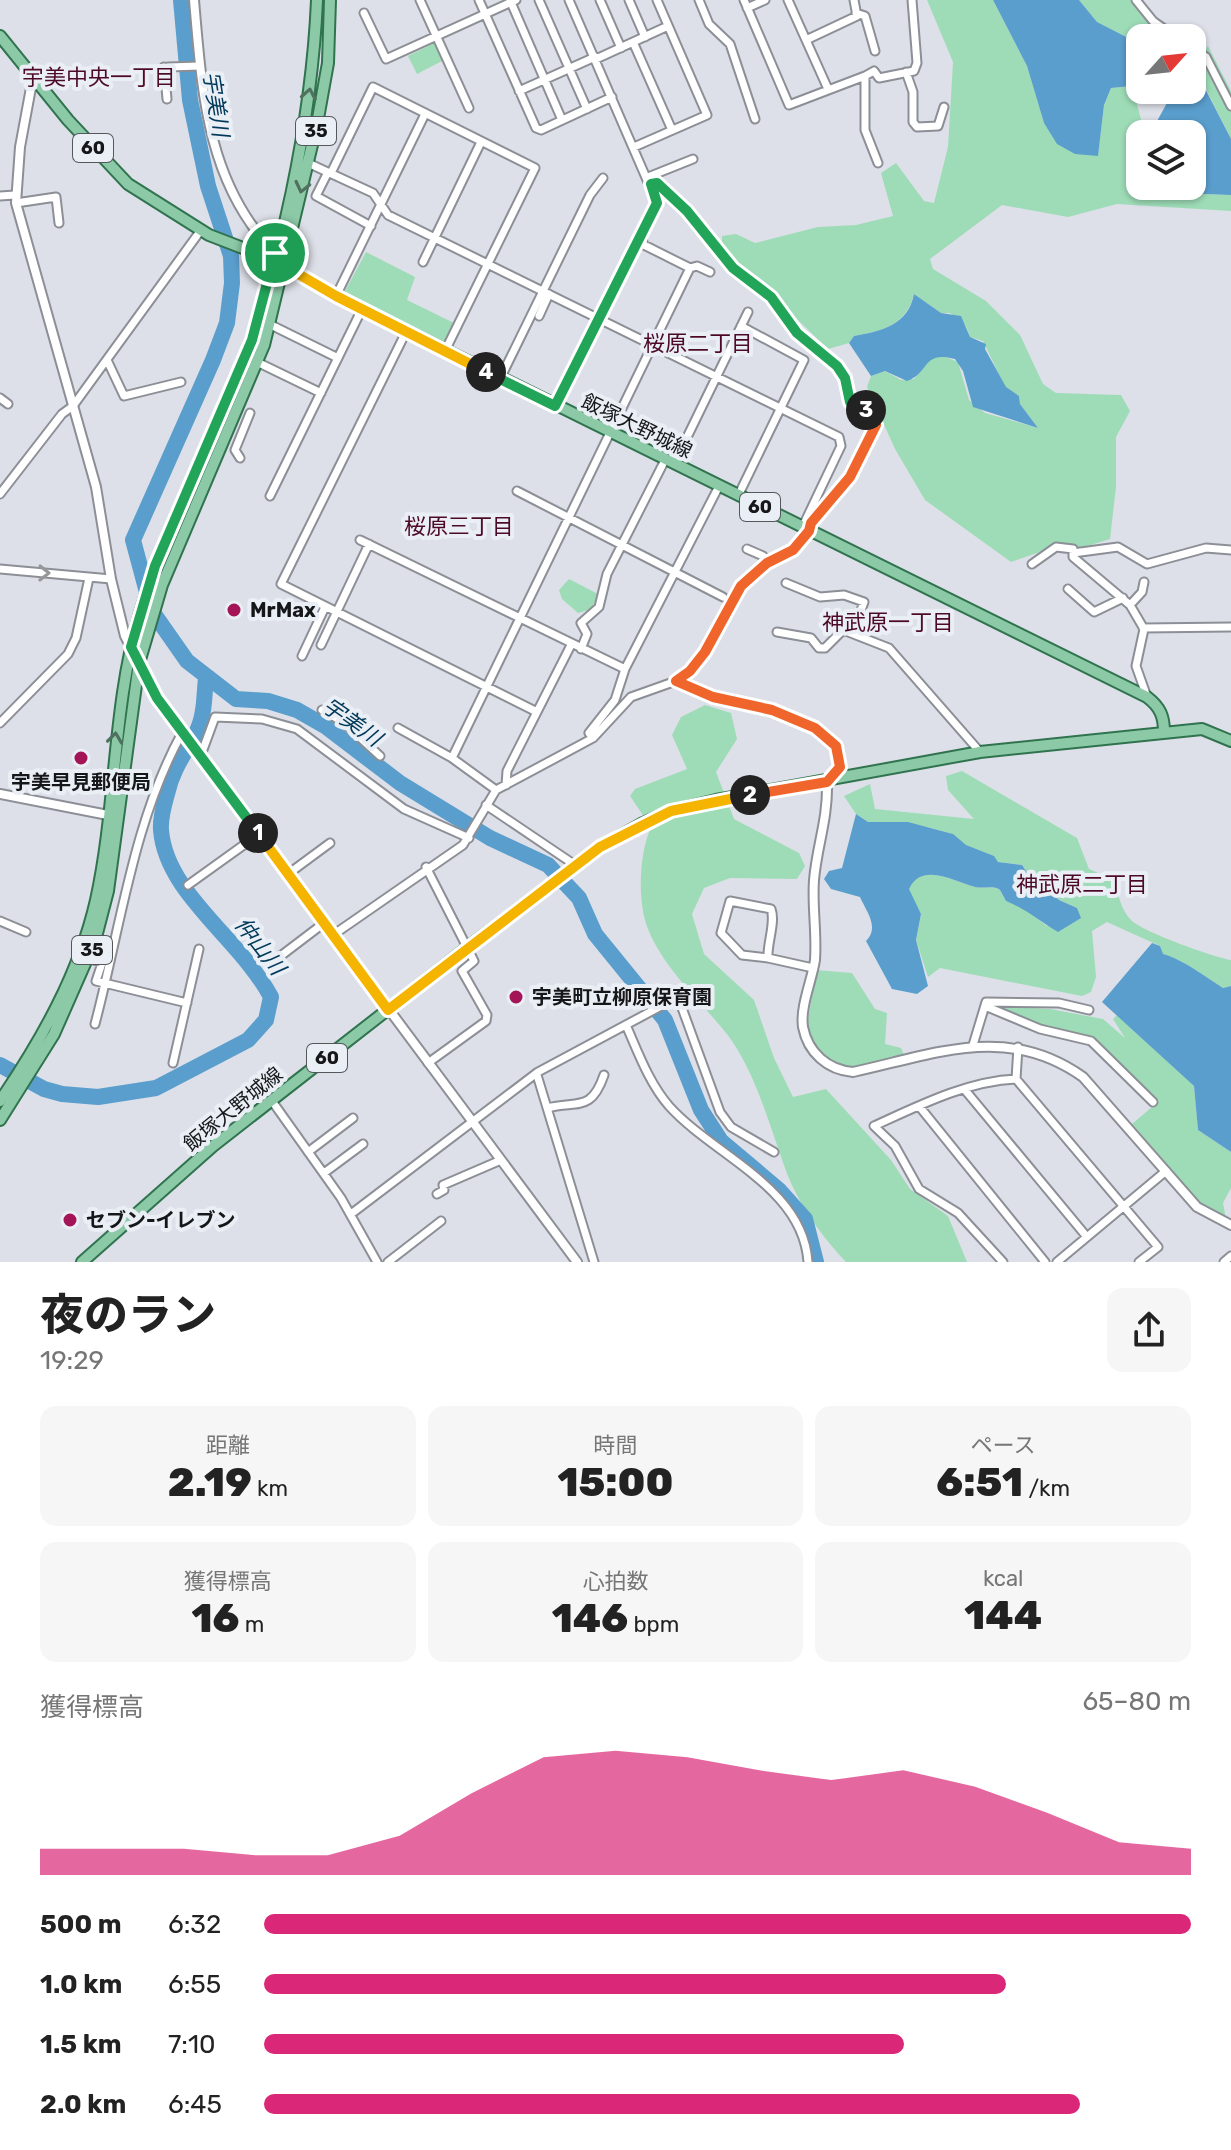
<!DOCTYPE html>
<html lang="ja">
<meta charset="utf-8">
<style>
:root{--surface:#fff;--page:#f6f6f6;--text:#222;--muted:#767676;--accent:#db2777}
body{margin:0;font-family:Rubik,"Noto Sans JP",sans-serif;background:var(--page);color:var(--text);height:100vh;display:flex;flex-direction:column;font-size:30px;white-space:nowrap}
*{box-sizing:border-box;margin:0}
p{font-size:26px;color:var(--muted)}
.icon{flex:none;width:44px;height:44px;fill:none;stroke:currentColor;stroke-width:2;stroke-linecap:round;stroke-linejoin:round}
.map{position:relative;height:1262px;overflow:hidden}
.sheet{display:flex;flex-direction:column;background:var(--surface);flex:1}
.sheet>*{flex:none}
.needle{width:52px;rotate:63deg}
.controls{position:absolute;left:1126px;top:24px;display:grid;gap:16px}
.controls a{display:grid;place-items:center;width:80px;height:80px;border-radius:16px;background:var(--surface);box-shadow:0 2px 6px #0004;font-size:40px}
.pin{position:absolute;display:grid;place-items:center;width:68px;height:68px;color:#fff;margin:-34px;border:4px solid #fff;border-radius:50%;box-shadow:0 2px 8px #0007}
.km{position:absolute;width:40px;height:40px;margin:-20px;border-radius:50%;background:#222;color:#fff;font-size:22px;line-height:40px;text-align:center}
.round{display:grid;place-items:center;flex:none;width:84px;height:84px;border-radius:16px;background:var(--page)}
.head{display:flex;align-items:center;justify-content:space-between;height:136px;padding:0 40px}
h1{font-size:44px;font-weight:800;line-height:60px}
.metrics{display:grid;grid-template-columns:repeat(3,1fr);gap:12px;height:136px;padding:8px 40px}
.metrics div{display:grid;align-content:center;border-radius:16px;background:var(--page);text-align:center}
.metrics b{font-size:40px;font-weight:800}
.metrics small{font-size:22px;font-weight:400}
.metrics p{font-size:22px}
.chart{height:224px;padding:16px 40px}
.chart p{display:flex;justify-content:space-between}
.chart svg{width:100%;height:144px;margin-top:8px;fill:var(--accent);opacity:.7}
ul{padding:0 40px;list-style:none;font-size:26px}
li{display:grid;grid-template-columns:128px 96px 1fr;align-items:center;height:60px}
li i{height:20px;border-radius:10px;background:var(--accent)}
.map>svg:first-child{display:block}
.green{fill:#9edcb7}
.water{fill:#5a9ecd}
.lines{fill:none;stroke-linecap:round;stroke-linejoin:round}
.stream{stroke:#5a9ecd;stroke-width:3}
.river{stroke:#5a9ecd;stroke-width:16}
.minor-casing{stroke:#8c8f96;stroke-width:11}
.tertiary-casing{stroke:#8c8f96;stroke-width:12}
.primary-casing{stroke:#30734f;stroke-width:14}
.minor{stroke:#fff;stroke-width:7}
.tertiary{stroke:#fff;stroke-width:8}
.primary{stroke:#8cc9a7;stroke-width:10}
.oneway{stroke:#507060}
.oneway2{stroke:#969798}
.split-1-casing{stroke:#fff;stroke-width:16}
.split-2-casing{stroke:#fff;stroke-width:16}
.split-3-casing{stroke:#fff;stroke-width:16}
.split-4-casing{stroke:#fff;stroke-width:16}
.split-5-casing{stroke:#fff;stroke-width:16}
.split-1{stroke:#22a559;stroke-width:10}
.split-2{stroke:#f5b400;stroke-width:10}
.split-3{stroke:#f0652b;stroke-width:10}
.split-4{stroke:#22a559;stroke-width:10}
.split-5{stroke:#f5b400;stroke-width:10}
.poi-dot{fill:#a41558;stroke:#eaeef5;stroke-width:3}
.labels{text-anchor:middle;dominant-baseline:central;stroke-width:8;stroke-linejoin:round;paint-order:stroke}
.shield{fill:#eaeef5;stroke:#55585b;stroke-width:2}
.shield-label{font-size:18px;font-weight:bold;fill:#151719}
.street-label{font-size:20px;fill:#151719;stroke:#eaeef5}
.poi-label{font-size:20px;font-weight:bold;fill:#151719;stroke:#eaeef5;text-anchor:start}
.neighbourhood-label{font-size:22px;fill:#4d0a27;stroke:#eaeef5}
.water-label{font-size:22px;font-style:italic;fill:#003959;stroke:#eaeef5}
</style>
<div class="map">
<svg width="1231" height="1262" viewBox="0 0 1231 1262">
<rect width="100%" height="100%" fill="#dde0e8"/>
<path class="green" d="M927,0h66l34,66 17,57 54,32 6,-50 7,-17 21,-2 13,48h-5v52h31l9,7 51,2v16l-114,-7 -49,13 -66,-12 -72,54 3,10 53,32 34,34 23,49 13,9 65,2 9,16 -14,26v50l-6,52 -32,10 -15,-5 -52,18 -86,-62 -30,-51 -28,-62 4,-11 14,-5 16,9 13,-1 16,-20 11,-4 17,7 11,38 16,13 53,15 -18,-24 -1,-8 -14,-9 -22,-46 -13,-4 -4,-11 -16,-13h-9l-27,-19c-8,31 -31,37 -60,42l-5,7 -21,6 -106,-102v-11l14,-2 19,9 63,-16 38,-2 37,-9 -12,-43 15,-10 28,38 10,2 14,-56 5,-85z
M1079,0h53l34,38h-26v6l-43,-22z
M436,42l8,18 -27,14 -9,-18z
M1208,46l23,45v48l-37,-74z
M366,252l49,25 -8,23 47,23 -11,21 -100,-49z
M569,579l29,15 -6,15 -14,4 -16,-14 -3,-9z
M705,705l26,8 6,26 -21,33 18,47 65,34 6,13 -8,13 -67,-1 -26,10 -12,26 12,40 50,46 20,58 19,39 33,-8 65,71 19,29 38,27 19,46h-121c-22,-23 -46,-56 -58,-86 -16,-42 -30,-97 -56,-135 -27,-37 -66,-68 -84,-112 -11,-28 -9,-75 3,-102l-21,-31 5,-7 52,-20 -15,-34 9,-18z
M962,771l115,67 12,31 25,11c4,14 7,30 17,40 12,12 82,37 100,40v26l-8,2c-17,-11 -41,-29 -61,-34l-2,-8 -53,-24 -15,9 4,46 -5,15 -9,4 -142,-28 -12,9 -12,-37 5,-26 -13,-25c14,-28 47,-7 67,-2 8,2 19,-2 25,3 1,2 5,10 6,11l16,6 25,19 30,-18 -18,-8 -21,-21 -6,1 -10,-15 -24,-3c-7,-10 -22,-12 -33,-17 -6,-3 -9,-10 -16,-12 -27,-9 -54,-11 -81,-11l-12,-8 -12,-18 26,-12 5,25 99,10 -26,-29 -2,-14z
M816,970l36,3 23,36 12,4 -2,31 16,4 3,7 -51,13 -16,-3 -19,-12 -11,-26z
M990,1006l60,3 53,10 22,19 -12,-19 4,-4 77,71 4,44 33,22v36l-8,15 3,16 -25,-15 -69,-80 27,-23 -66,-62 -54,-14z"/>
<path class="water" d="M993,0h86l18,22 43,22v33l-8,9 -21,2 -7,17 -6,51 -23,-2 -18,-10 -13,-21 -17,-57z
M1192,63l39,76v56l-52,-2 -8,-7h21v-52h-42l24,-44h18z
M914,294l27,19 20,3 9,21 16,7 -1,5 21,38 13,9 1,8 18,24 -65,-21 -10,-36 -8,-12c-33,-9 -25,14 -48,22l-22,-10 -14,5 -22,-33 5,-7c28,-5 54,-11 60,-42z
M856,814l12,8h40l45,12 13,11 28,11 4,6 24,3 10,15 6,-1 21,21 18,8 4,10 -23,14c-19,-11 -32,-23 -52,-31 -1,-2 -5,-9 -6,-11 -6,-5 -17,-1 -25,-3 -20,-5 -53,-26 -66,2l12,25 -5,26 12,46 -11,8 -25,-5 -26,-48c14,-14 0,-30 -6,-44l-29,-8 -7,-10 5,-8 13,-3z
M1152,943l8,3 3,8c19,5 43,23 60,34l8,-2v166l-33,-22 -4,-44 -92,-84z"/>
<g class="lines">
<path class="stream" d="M816,1261l1,1"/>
<path class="river" d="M181,0l9,100 18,86 23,70 1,27 -5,40 -14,37 -80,180 19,71 35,50 49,38 32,2 29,9 28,16 75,57 90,55 58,27 31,33 16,36 70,86 36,90 20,31 58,49 26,29 11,43
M0,1065l44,24 18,5 36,3 58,-9 92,-48 18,-20 5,-23c-31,-59 -105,-103 -110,-167 -1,-12 3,-25 6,-36 5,-24 18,-41 29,-61 9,-17 8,-37 10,-55"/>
<g class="minor-casing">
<path id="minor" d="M420,0l49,108
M479,0l57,128 5,2 71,-33
M510,0l52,120
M539,0l48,109
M600,0l21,48
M629,0l16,37
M699,0l10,24 21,20 25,75
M744,0l45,105 76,-29v54l13,33
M788,0l40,89
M1136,0l17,21 24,17
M747,8l18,-8
M364,13l22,46 130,-59
M856,13l9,3 10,35
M806,40l51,-24 -3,-16
M633,42l39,88
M1192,48l14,9 25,49
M596,59l72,-33
M164,67l3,32
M168,67l32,-1
M906,72l7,20v30l4,5 21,-1 6,-19
M865,76l9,-5 5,7 35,-7 3,-8 -5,-63
M519,91l76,-34
M634,147l73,-32 -50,-115
M308,163l65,30 15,22 451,222 2,9 -39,82
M328,172l-12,24 55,30
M331,173l42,-86 162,81 -90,183
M648,177l45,-18
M651,184l6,-1 30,28 46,57 38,29 26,36 40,33 8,12 5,24 19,8 7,15 -26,52 -44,53
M0,196l15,-1
M16,203l40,-6 3,26
M423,262l58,-120
M690,268l7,-2 13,6
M336,296l89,-182
M539,316l10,-22
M269,324l69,34
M406,332l-125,252 256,128
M107,360l17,36 57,-14
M257,362l64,31
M500,379l90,-184 13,-17
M0,398l8,6
M555,406l86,-170
M240,458l-5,-8 15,-37
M674,464l74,-152
M517,491l206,106
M0,494l62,-80 11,-8 128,-176
M270,496l92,-187
M738,496l66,-136 -63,-34
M360,540l265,129
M747,549l16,7 4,6
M1073,553l45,-6 29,17 59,-16 25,2
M1032,564l24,-17 17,2v8l57,48 14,24 -8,37 11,31
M0,569l111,10
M786,583l34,14 24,-2 20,7 -11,30
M1068,589l26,23 29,-14
M1130,605l12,-13 2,-10
M1143,628l88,-1
M777,632l34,6 8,10h6l18,-18 46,18 91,104
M321,645l48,-101
M581,649l6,-15 -6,-11 18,-16 8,-33 58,-114
M302,656l23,-49
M676,681l37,16 59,13 43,18 21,18 4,21 -11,13
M322,710l21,12 37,34
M0,723l68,-69 8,-16 13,-60
M398,728l54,30
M593,738l-4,-5 26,-33 10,-31 94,-183
M201,755l14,-38 47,2 35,10 107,80 65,29
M506,785l1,-14 64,-126
M496,790l-44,-32 238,-490 -46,-23 -3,-9 16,-33 -88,-203
M486,805l89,60
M426,867l48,94 -12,10 25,44 -1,6 -58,42
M288,874l42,-31
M188,885l71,-51
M730,901l41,8c5,13 -4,34 -3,49l-26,-3 -21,-22z
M0,921l26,11
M333,935l130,-90 33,-55 97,-52 38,-41 45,-16 14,-10 15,-19 32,-61 20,-21 36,-20 16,-19
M89,958l13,5 -6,18 91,22
M278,958l46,-35
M768,958l45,10
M985,1006l55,23 51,12 62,61
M95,1024c26,-98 38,-203 88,-293
M626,1025c12,27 23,58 43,81 45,50 134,81 139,156
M973,1045l13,-43 73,1 30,7
M1018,1047l-2,32 142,168 -19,15
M173,1063l26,-114
M537,1075l57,187
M965,1090l122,147
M272,1101l69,97 36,64
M919,1106l126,156
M547,1108c30,-8 44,5 57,-33
M308,1152l45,-34
M324,1173l39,-29
M437,1194l7,-4 -1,-5 58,-25
M351,1214l187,-142 140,-75 42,115 11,15 43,25
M388,1262l53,-41
M1003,1262l-45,-49 -39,-24 -24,-43 -21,-20c44,-20 93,-45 142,-47
M1057,1262l109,-91
M1224,1262l7,-6"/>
</g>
<g class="tertiary-casing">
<path id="tertiary" d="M194,0c8,92 13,184 81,253
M33,77l-13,70 -4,56 80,284 15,92 14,57 32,62 420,564
M827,782c1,38 -10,63 -13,98 -2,26 3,53 1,80 -3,20 -15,47 -12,67 5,26 25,43 50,45 83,-18 154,-49 230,5l114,130 34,18
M0,794l113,22"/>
</g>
<g class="primary-casing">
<path id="primary" d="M0,36l68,84 60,64 81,51 39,15 27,3 25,22 36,21 811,401c13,10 17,19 17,35
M0,1101c42,-62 79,-127 96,-201 21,-95 16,-193 44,-287 23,-81 66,-157 97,-235 44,-108 75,-261 80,-378
M0,1120l54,-86 41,-93 13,-50 31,-228 23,-78 102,-240 53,-221 11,-61 2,-63
M82,1262l131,-116 255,-199 132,-100 41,-23 30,-13 45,-11 264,-48 222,-23 29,12"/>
</g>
<use href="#minor" class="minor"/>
<use href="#tertiary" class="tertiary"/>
<use href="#primary" class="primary"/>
</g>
<defs><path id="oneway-chevron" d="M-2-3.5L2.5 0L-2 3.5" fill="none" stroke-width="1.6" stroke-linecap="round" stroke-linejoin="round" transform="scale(2)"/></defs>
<g class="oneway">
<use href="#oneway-chevron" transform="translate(309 94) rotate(-80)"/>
<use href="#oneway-chevron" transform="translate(302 187) rotate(103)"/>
<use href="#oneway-chevron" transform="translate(115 738) rotate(-83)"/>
</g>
<use class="oneway2" href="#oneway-chevron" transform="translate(44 573) rotate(1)"/>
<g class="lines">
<g class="split-1-casing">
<path id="split-1" d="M258,833l-101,-135 -26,-51 24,-81 97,-226 23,-87"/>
</g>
<g class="split-2-casing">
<path id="split-2" d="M258,833l130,177 212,-163 71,-36 79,-16"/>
</g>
<g class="split-3-casing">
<path id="split-3" d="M750,795l77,-13 13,-15 -4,-21 -21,-18 -43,-18 -59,-13 -37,-16 14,-10 15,-19 36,-66 26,-23 26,-13 16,-19 2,-8 39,-46 26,-52 -10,-15"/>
</g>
<g class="split-4-casing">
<path id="split-4" d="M486,372l69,34 102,-203 -6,-19 6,-1 30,28 46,57 38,29 26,36 40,33 8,12 5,24 16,8"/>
</g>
<g class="split-5-casing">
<path id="split-5" d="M275,253l25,22 36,21 150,76"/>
</g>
<use href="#split-1" class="split-1"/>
<use href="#split-2" class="split-2"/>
<use href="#split-3" class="split-3"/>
<use href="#split-4" class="split-4"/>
<use href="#split-5" class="split-5"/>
</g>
<g class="poi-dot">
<circle cx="234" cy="610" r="8"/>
<circle cx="81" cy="758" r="8"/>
<circle cx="516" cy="997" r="8"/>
<circle cx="70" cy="1220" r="8"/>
</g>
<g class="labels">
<g class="shield">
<rect x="296" y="117" width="40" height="28" rx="6"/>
<rect x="73" y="134" width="40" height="28" rx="6"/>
<rect x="740" y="493" width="40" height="28" rx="6"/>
<rect x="72" y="936" width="40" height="28" rx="6"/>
<rect x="307" y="1044" width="40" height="28" rx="6"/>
</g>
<g class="shield-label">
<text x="316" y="131">35</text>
<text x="93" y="148">60</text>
<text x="760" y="507">60</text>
<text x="92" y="950">35</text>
<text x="327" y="1058">60</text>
</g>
<g class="street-label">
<text transform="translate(637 426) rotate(26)">飯塚大野城線</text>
<text transform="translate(233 1109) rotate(-39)">飯塚大野城線</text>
</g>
<g class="poi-label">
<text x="250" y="610">MrMax</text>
<text x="81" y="782" text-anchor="middle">宇美早見郵便局</text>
<text x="532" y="997">宇美町立柳原保育園</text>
<text x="86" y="1220">セブン-イレブン</text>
</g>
<g class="neighbourhood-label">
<text x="99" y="77">宇美中央一丁目</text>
<text x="698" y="343">桜原二丁目</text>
<text x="459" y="526">桜原三丁目</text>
<text x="888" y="622">神武原一丁目</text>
<text x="1082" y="884">神武原二丁目</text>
</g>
<g class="water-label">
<text transform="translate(216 104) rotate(81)">宇美川</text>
<text transform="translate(352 722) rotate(35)">宇美川</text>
<text transform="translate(260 946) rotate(52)">仲山川</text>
</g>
</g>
</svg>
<div class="controls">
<a><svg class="needle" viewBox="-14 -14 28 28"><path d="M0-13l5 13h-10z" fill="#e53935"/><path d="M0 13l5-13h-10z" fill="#767676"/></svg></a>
<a><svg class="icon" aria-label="layers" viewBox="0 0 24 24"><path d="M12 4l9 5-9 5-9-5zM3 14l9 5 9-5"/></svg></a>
</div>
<div class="pin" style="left:275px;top:253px;background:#1e9e55"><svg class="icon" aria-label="arrive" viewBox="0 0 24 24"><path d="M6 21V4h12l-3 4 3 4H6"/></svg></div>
<b class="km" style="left:258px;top:833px">1</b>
<b class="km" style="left:750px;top:795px">2</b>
<b class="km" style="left:866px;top:410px">3</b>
<b class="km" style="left:486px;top:372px">4</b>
</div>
<section class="sheet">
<div class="head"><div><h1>夜のラン</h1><p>19:29</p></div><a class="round"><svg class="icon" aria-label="share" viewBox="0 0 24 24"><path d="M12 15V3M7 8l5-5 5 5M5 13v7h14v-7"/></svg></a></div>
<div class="metrics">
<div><p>距離</p><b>2.19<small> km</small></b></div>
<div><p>時間</p><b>15:00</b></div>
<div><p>ペース</p><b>6:51<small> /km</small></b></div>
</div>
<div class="metrics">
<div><p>獲得標高</p><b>16<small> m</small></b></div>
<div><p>心拍数</p><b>146<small> bpm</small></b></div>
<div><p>kcal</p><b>144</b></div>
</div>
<div class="chart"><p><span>獲得標高</span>65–80 m</p>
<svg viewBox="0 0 160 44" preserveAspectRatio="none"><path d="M0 44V36L10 36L20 36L30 38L40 38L50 32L60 19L70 8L80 6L90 8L100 12L110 15L120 12L130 17L140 25L150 34L160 36V44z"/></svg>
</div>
<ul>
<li><b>500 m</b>6:32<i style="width:100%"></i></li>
<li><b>1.0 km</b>6:55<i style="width:80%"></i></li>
<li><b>1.5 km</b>7:10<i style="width:69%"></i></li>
<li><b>2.0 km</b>6:45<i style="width:88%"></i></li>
</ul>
</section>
